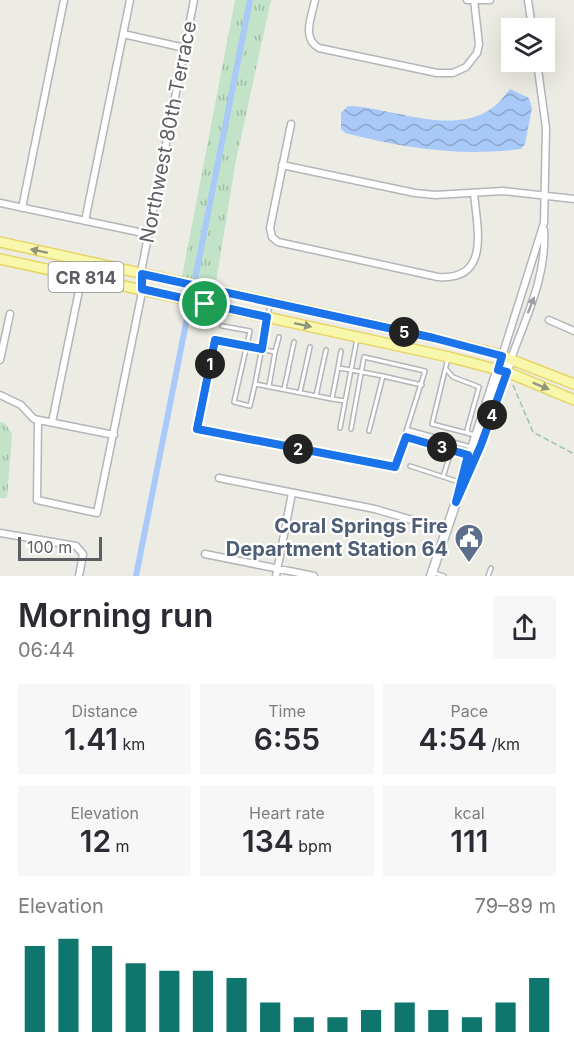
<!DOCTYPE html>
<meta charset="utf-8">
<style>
:root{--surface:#fff;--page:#f7f7f7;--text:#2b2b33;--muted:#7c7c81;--accent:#0f766e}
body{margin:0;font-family:Inter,sans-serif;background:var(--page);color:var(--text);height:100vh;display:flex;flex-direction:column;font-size:22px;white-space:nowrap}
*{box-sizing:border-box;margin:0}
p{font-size:20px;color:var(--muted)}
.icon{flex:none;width:33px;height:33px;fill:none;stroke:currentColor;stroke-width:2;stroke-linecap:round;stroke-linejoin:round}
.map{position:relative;height:576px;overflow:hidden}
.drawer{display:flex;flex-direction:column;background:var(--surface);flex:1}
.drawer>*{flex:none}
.tools{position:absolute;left:501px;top:18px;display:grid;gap:12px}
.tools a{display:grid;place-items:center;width:54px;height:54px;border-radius:0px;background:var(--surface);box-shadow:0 6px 24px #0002;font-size:30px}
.scale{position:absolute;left:18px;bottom:15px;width:84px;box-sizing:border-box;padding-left:6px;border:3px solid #5c5e63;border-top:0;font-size:16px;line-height:21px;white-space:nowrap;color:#5c5e63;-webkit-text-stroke:4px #fff;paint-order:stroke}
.pin{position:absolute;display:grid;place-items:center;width:51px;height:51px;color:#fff;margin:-26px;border:3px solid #fff;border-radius:50%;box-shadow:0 2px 6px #0007}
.km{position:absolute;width:30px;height:30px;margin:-15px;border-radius:50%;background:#222;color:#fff;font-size:16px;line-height:30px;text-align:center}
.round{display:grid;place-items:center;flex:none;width:63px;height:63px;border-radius:0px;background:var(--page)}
.headline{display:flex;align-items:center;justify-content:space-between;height:102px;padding:0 18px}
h1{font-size:33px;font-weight:600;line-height:45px}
.figures{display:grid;grid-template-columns:repeat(3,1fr);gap:9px;height:102px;padding:6px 18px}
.figures div{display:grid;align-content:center;border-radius:0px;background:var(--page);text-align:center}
.figures b{font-size:30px;font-weight:600}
.figures small{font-size:16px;font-weight:400}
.figures p{font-size:16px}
.chart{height:168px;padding:12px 18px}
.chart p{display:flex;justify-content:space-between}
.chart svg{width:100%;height:108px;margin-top:6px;stroke:var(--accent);stroke-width:6}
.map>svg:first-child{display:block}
.grass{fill:url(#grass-tufts)}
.water{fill:url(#water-waves)}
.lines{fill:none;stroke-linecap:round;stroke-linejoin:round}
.canal{stroke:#a9c9f8;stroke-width:6}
.lane-casing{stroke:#b4b5ba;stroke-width:6}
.street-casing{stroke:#b4b5ba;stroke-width:9}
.secondary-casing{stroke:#b5b7bc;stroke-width:11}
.primary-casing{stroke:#e6d564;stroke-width:12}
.path{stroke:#9cc3ad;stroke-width:1.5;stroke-dasharray:6 3;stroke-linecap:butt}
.lane{stroke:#fff;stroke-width:3}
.street{stroke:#fff;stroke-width:6}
.secondary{stroke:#fff;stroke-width:8}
.primary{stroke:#f8f8ad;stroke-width:9}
.oneway{fill:#93947d}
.oneway2{fill:#9d9ea1}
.route-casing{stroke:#fff;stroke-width:12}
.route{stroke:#1a73e8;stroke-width:8}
.labels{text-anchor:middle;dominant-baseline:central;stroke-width:4.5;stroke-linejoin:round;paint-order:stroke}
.shield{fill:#fff;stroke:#8d8e92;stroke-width:1.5}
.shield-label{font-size:18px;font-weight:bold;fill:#5c5e63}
.street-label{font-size:20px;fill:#5c5e63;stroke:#fff}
.service-label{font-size:20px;font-weight:bold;fill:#4e5e75;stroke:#fff;text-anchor:end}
</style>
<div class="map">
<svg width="574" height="576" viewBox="0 0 574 576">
<defs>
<pattern id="grass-tufts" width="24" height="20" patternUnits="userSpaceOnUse" patternTransform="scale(1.5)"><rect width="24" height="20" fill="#c2e3c7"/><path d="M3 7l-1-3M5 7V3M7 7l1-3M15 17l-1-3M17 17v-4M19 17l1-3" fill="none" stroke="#a1bba5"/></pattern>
<pattern id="water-waves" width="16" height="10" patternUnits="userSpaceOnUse" patternTransform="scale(1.5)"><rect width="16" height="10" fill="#a9c9f8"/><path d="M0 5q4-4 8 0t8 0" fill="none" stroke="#8da6cc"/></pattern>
</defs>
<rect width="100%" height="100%" fill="#edece4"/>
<path class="grass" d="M235,0h36l-36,165 -19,118 -34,-6z
M0,422l5,1 7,11 -5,64h-7z"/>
<path class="water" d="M510,89l19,9 3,10 -7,36 -4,5c-59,8 -118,-1 -176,-16l-4,-4v-16l7,-7c47,1 114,36 153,-6 3,-3 5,-7 9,-11z"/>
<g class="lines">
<path class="canal" d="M195,279l55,-279
M136,576l53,-268"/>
<g class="lane-casing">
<path id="lane" d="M222,326l28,5 -16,71 16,4 5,-22 77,15 6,-31 13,2 6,-31
M275,352l4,-15
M448,358l-16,66 43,11
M338,368l3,-17
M446,369l7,8 26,10 -12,43 2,4
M255,384l15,-79
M269,386l6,-34 -60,-12 -18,89 198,38 30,-96 -61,-14 -13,72
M284,389l10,-47
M300,392l10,-45
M316,396l10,-46
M332,399l13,2
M340,428l11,-58 32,6
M409,430l62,17
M369,431l14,-55 39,9
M406,437l62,18
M410,466l49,16
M443,477l7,-22
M434,573l10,3
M488,576l3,-8"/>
</g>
<g class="street-casing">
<path id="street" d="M315,0c-3,16 -14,38 4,48l118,25h16l13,-6 11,-14 2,-9 -5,-44
M467,0h23
M528,0l4,28
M123,34l62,14
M291,124l-21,104 2,9 6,5 160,35c53,4 39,-49 36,-84
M282,165l133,28 20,2 68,-4 71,8
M0,203l148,31
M22,208l42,-208
M85,221l45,-221
M549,320l25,11
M502,356l42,-133 2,-95 -9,-66
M511,359c15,-42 36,-83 33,-129
M0,360l10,-46
M0,395l21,10 13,14 80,16
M38,420l-1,80 60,13 44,-216 1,-30 52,-267
M52,422l30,-146
M219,478l156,31 71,21
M0,533l76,13 7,8 -4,22
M205,554l109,22
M276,576l16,-83"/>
</g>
<g class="secondary-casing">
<path id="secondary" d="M458,492l44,-136
M431,576l25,-74 25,-57 30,-86"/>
</g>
<g class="primary-casing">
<path id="primary" d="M0,242l434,96 60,15 80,31
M0,259l449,98 58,15 67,28"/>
</g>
<path class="path" d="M513,385l20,47 41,22"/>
<use href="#lane" class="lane"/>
<use href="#street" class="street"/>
<use href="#secondary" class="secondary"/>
<use href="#primary" class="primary"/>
</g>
<defs><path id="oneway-solid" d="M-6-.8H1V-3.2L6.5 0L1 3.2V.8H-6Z" transform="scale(1.5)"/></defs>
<g class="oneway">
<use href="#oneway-solid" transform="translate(39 251) rotate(-168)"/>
<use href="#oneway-solid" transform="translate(303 325) rotate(12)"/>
<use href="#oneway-solid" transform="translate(541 386) rotate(22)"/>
</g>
<use class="oneway2" href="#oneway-solid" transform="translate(531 305) rotate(-69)"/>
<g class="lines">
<g class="route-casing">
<path id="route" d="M142,274l292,64 68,18 -4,14 9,2 -26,73 -25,57 12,-47 -62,-18 -11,30 -198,-38 18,-89 47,9 5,-32 -125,-28z"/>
</g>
<use href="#route" class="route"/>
</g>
<defs>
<g id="civic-pin" transform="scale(1.5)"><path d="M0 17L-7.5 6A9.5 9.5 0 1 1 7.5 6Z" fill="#5c6f8a" stroke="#fff"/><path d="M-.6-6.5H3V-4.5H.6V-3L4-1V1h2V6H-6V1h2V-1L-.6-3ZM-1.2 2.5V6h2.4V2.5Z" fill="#fff"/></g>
</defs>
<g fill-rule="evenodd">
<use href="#civic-pin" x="469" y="538"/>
</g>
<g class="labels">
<rect class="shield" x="48.5" y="262" width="75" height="30" rx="4.5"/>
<g class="shield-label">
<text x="86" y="277">CR 814</text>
</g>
<g class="street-label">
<text transform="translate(168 132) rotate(-79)">Northwest 80th Terrace</text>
</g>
<g class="service-label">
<text x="448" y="526">Coral Springs Fire<tspan x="448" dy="23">Department Station 64</tspan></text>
</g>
</g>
</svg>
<div class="tools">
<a><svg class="icon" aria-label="layers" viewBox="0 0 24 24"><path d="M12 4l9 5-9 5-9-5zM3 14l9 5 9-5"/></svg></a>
</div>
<div class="scale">100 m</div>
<div class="pin" style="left:205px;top:304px;background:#1e9e55"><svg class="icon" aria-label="arrive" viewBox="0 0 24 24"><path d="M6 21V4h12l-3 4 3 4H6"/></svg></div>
<b class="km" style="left:210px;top:364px">1</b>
<b class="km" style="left:298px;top:449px">2</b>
<b class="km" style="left:442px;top:447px">3</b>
<b class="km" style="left:492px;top:415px">4</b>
<b class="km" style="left:404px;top:332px">5</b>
</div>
<section class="drawer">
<div class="headline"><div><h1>Morning run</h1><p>06:44</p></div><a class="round"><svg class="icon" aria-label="share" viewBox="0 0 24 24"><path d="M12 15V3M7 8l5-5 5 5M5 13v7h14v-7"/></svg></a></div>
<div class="figures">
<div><p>Distance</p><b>1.41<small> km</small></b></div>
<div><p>Time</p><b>6:55</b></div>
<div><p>Pace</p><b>4:54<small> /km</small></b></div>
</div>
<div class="figures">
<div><p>Elevation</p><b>12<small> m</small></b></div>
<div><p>Heart rate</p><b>134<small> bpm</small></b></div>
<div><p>kcal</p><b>111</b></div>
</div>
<div class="chart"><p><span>Elevation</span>79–89 m</p>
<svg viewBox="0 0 160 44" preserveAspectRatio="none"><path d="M5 44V9M15 44V6M25 44V9M35 44V16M45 44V19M55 44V19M65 44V22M75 44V32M85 44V38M95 44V38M105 44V35M115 44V32M125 44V35M135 44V38M145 44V32M155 44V22"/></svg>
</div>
</section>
